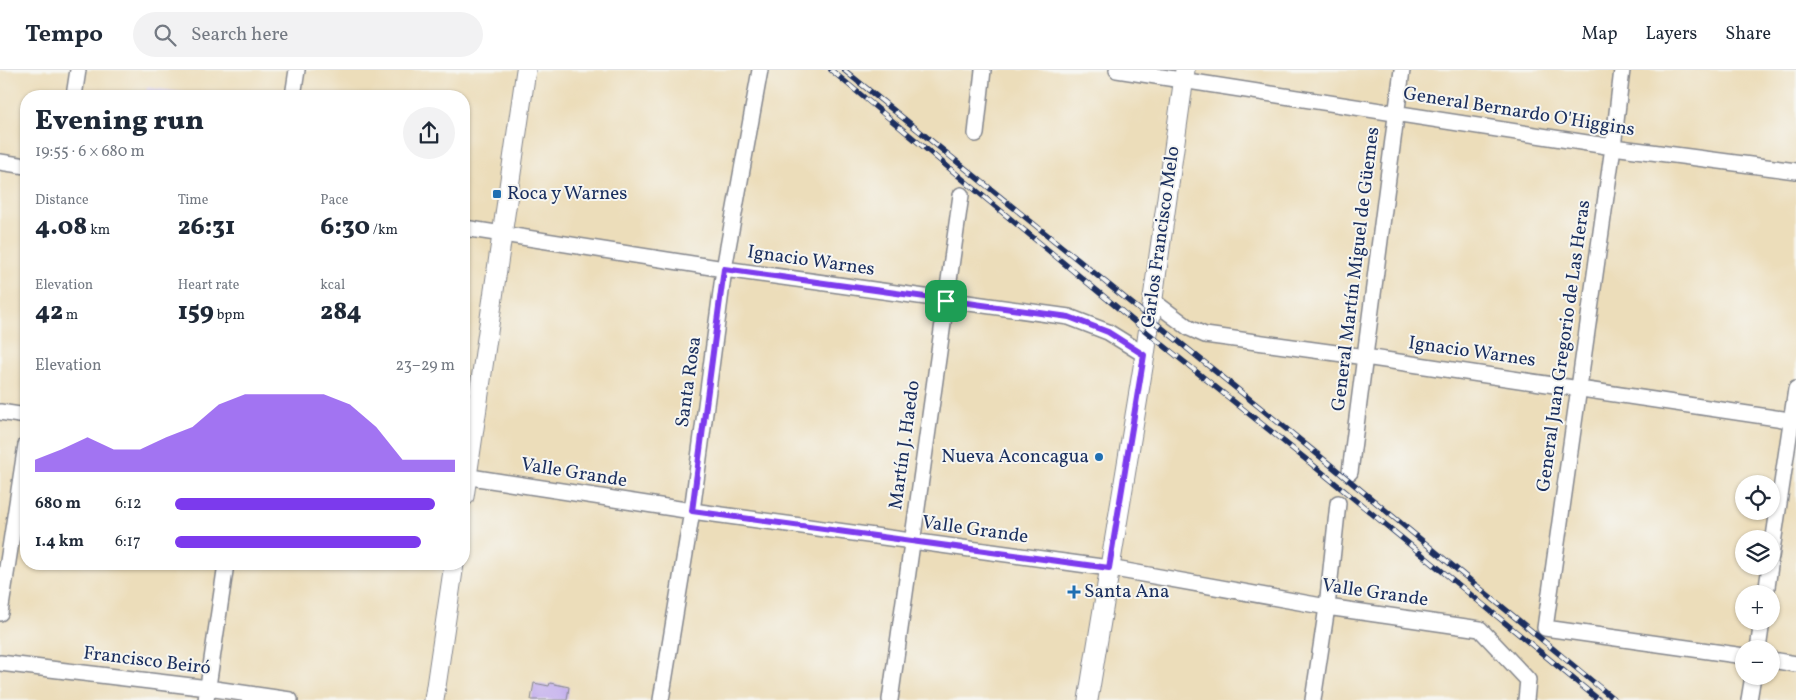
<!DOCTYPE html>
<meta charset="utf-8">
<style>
:root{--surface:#fff;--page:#f2f2f3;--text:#1f2937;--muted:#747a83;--line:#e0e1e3;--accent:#7c3aed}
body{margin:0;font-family:Vollkorn,serif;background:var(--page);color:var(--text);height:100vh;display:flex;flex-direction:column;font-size:19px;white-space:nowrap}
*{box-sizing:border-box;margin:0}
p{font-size:16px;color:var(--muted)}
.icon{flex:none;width:28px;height:28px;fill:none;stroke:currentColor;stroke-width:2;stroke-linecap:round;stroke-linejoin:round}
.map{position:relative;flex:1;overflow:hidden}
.side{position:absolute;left:20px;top:20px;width:450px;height:480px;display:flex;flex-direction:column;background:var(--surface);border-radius:20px;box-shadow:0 1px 4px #0004}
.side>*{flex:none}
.fabs{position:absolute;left:1735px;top:405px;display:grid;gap:10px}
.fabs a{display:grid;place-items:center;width:45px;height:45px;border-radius:50%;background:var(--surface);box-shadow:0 1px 4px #0004;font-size:25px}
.pin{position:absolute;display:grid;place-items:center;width:42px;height:42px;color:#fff;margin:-21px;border-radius:10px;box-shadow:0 2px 8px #0006}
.round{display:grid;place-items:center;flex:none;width:52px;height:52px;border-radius:26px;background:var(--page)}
.head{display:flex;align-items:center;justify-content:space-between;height:85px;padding:0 15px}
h1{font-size:28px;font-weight:800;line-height:38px}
.figures{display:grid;grid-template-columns:repeat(3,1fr);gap:8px;height:85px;padding:5px 15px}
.figures div{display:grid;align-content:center}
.figures b{font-size:25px;font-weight:800}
.figures small{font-size:14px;font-weight:400}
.figures p{font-size:14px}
.chart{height:140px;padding:10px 15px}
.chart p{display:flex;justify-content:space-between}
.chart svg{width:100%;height:90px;margin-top:5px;fill:var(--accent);opacity:.7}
ul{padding:0 15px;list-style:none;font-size:16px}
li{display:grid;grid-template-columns:80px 60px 1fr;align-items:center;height:38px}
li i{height:12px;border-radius:6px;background:var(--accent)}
header{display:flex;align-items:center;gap:30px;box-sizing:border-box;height:70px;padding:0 25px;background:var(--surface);border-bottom:1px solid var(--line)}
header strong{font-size:24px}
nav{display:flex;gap:28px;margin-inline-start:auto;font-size:18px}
.search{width:350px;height:45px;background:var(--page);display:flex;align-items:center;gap:12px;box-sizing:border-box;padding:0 18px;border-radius:28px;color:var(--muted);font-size:19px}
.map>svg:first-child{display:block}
.built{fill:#e0d4f4}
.building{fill:#bca4ec}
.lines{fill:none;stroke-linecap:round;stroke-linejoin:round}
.minor-casing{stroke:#84868c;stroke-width:18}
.tertiary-casing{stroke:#84868c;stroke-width:21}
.minor{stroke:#fff;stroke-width:15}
.tertiary{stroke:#fff;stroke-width:19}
.rail-casing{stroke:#1b2f5e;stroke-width:5.5}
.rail{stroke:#f6f6f2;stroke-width:4;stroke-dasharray:11;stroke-linecap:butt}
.route-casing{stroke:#fff;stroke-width:10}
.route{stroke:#7c3aed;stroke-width:6}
.poi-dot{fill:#1f6fb2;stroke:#f6f6f2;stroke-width:2}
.labels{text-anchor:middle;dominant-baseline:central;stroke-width:4;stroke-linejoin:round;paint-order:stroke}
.street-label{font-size:19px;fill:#1b2f5e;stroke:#f6f6f2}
.poi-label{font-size:19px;fill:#1b2f5e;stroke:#f6f6f2;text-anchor:start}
</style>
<header>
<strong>Tempo</strong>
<div class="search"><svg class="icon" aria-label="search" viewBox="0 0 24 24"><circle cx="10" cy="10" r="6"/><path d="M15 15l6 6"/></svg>Search here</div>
<nav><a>Map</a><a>Layers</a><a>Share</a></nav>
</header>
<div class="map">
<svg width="1796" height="630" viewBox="0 0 1796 630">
<rect width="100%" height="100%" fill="#f6f6f2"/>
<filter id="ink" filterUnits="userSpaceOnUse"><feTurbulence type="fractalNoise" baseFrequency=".02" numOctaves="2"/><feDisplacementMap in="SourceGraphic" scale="10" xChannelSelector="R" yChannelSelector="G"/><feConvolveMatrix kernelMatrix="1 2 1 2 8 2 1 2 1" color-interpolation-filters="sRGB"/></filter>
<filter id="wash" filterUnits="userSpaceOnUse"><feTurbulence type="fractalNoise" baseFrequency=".0096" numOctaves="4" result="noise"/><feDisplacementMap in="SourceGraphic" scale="20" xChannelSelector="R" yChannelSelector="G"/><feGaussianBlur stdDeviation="1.12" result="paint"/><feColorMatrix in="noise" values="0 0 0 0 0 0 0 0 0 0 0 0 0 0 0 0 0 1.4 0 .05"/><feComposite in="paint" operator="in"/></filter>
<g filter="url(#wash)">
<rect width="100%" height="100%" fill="#ecddba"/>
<path class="built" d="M147,17l59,9h-61z"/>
<g id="blocks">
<path class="building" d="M534,613l15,3 1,-3 19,4 -2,13h-36z"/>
</g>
</g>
<g filter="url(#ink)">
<use href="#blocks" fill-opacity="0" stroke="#84868c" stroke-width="1"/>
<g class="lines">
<g class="minor-casing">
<path id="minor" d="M1117,0l496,77 183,24
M1622,0l-9,77 -68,481 199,28
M74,26l4,-26
M293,26l4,-26
M976,64l7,-64
M0,92l26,4
M464,158l260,41 345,48 39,15 37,23
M1153,231l36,27 16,7 160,22 431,64
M0,342l26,4
M1350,402l52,-402
M464,406l228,35 417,57 218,39 153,22 48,51 -2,20
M1771,487l25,-168
M1766,524l4,-28
M0,543l26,-168
M1758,579l4,-28
M1771,590l25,4
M0,593l208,25 82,12
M206,630l20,-136
M661,630l31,-189 32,-242 36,-199
M890,630l71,-505
M1313,630l14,-93 11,-104
M1749,630l4,-24"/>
</g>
<g class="tertiary-casing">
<path id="tertiary" d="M464,427l62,-427
M434,630l20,-136
M1088,630l57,-345 40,-285"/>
</g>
<use href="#minor" class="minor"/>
<use href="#tertiary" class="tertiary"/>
<g class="rail-casing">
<path id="rail" d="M831,0l317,263 160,128 291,239
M844,0l472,383 299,247"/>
</g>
<use href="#rail" class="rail"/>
</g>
</g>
<g class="lines" filter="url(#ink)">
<g class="route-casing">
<path id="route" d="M724,199l345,48 39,15 36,23 -35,213 -417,-57z"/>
</g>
<use href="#route" class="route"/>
</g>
<g class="poi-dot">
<rect x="492" y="119" width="10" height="10" rx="2.5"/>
<circle cx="1099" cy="387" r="5"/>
<path d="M1071.5 514.5h5v5h5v5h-5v5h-5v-5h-5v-5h5z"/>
</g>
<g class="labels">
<g class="street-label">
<text transform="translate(1519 42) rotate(9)">General Bernardo O'Higgins</text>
<text transform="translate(1161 167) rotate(-82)">Carlos Francisco Melo</text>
<text transform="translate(811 191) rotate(8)">Ignacio Warnes</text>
<text transform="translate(1356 199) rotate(-83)">General Martín Miguel de Güemes</text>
<text transform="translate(1564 276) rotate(-82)">General Juan Gregorio de Las Heras</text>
<text transform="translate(1472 282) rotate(8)">Ignacio Warnes</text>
<text transform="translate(689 312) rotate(-82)">Santa Rosa</text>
<text transform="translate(905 375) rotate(-82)">Martín J. Haedo</text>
<text transform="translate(574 403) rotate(9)">Valle Grande</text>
<text transform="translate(975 460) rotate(8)">Valle Grande</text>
<text transform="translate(1375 523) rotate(8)">Valle Grande</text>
<text transform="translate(147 591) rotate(7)">Francisco Beiró</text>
</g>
<g class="poi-label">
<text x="507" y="124">Roca y Warnes</text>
<text x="1089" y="387" text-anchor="end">Nueva Aconcagua</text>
<text x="1084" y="522">Santa Ana</text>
</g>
</g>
</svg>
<div class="fabs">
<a><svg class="icon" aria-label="locate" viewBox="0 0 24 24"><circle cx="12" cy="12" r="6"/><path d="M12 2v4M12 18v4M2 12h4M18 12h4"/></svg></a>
<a><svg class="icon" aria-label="layers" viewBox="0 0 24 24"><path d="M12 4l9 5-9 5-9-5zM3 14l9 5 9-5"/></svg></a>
<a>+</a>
<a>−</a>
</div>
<div class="pin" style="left:946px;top:231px;background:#1e9e55"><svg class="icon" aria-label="arrive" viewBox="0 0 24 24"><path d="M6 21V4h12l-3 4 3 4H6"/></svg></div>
<section class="side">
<div class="head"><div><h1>Evening run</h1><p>19:55 · 6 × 680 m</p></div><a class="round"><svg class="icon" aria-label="share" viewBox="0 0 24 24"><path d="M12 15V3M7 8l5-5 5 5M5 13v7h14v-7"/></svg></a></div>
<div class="figures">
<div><p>Distance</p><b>4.08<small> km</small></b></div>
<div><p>Time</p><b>26:31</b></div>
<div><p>Pace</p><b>6:30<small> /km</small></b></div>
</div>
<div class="figures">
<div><p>Elevation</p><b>42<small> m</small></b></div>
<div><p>Heart rate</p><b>159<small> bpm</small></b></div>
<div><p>kcal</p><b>284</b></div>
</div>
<div class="chart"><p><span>Elevation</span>23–29 m</p>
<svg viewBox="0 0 160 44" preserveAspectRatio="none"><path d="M0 44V38L10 33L20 27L30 33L40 33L50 27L60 22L70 11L80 6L90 6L100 6L110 6L120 11L130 22L140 38L150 38L160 38V44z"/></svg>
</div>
<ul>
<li><b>680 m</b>6:12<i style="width:93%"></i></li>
<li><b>1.4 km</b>6:17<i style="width:88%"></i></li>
</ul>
</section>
</div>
